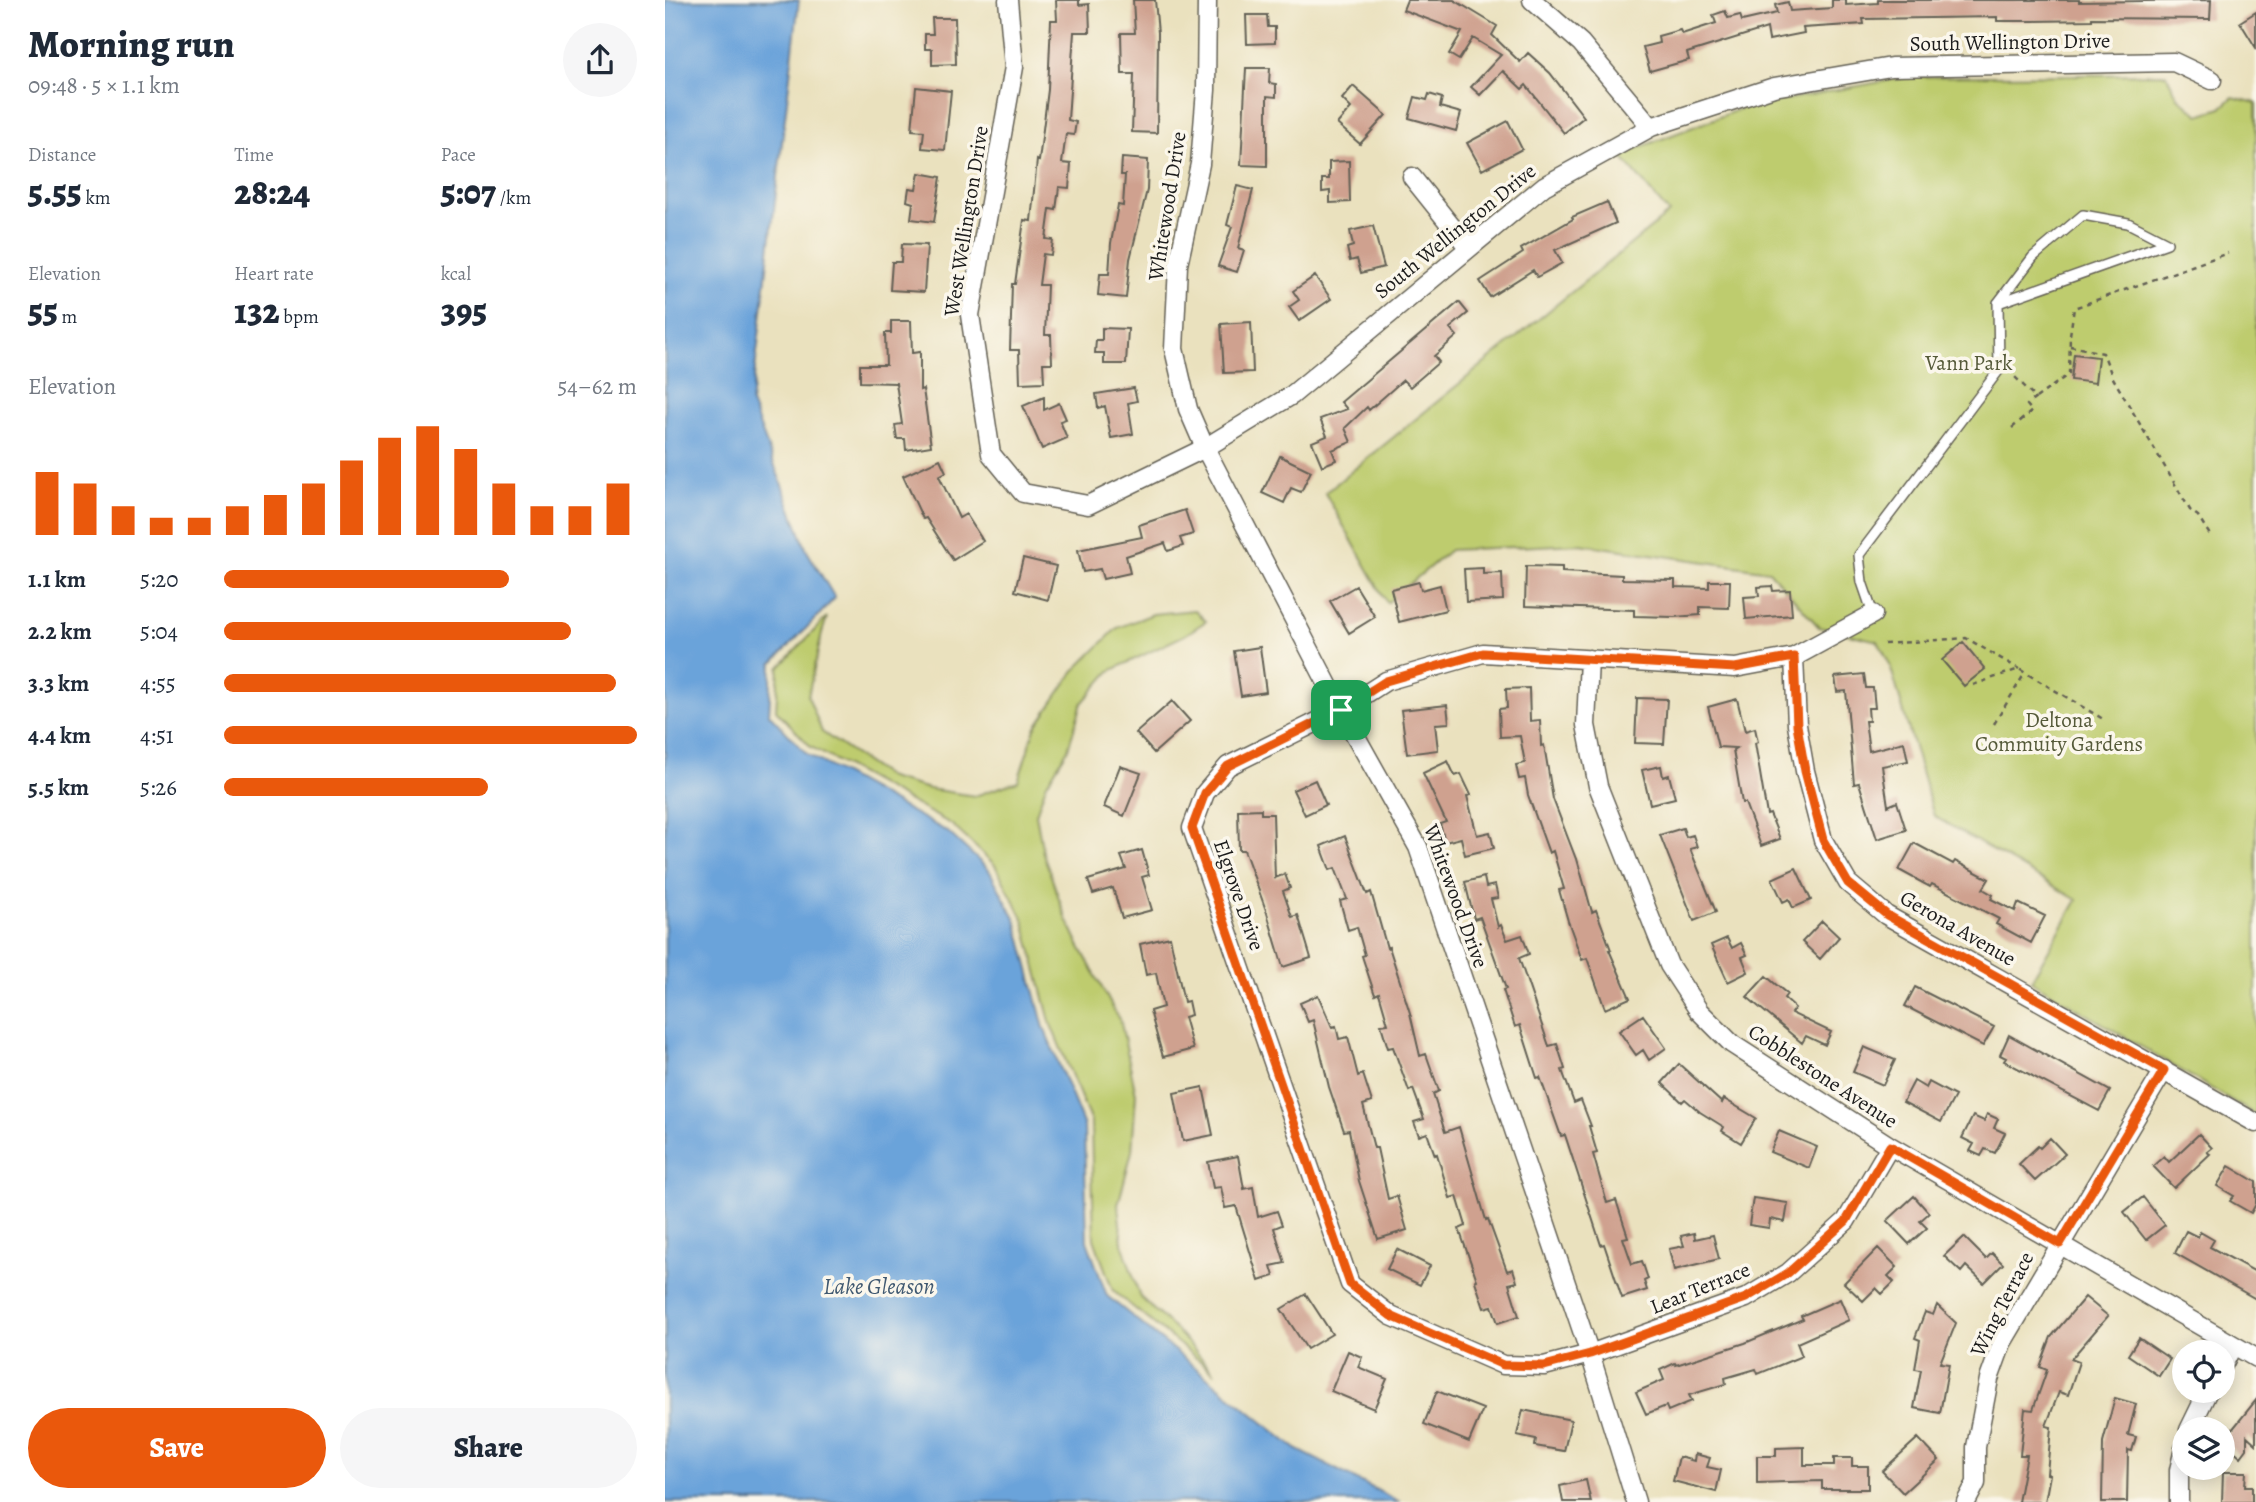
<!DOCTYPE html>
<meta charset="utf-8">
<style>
:root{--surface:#fff;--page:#f6f6f7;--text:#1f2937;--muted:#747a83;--accent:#ea580c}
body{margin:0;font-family:Alegreya,serif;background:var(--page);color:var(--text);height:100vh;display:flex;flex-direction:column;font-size:26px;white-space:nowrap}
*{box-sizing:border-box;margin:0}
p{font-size:23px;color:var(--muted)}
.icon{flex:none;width:38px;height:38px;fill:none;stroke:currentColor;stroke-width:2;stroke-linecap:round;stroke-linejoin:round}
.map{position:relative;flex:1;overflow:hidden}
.panel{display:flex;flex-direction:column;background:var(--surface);width:665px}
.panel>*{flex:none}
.fabs{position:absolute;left:1507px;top:1340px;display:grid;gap:14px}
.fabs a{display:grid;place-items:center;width:63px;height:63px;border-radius:50%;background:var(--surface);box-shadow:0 4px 18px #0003;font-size:35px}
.pin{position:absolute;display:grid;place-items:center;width:60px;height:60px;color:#fff;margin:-30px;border-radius:14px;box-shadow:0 4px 10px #0006}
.round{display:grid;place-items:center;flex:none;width:74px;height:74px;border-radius:37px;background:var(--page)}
.head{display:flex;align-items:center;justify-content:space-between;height:119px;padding:0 28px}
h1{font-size:38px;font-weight:800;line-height:52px}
.metrics{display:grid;grid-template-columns:repeat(3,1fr);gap:10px;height:119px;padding:7px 28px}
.metrics div{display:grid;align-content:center}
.metrics b{font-size:35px;font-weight:800}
.metrics small{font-size:19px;font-weight:400}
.metrics p{font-size:19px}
.chart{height:196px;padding:14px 28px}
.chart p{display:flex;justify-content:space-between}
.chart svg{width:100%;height:126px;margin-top:7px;stroke:var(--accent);stroke-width:6}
.primary-button{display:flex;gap:14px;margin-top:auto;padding:14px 28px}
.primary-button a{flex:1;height:80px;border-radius:42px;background:var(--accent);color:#fff;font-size:28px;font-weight:800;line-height:80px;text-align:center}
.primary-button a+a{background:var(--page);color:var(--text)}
ul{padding:0 28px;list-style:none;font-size:23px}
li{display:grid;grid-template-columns:112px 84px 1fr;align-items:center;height:52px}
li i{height:18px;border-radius:9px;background:var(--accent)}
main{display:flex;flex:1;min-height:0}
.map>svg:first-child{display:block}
.green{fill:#becc6e;stroke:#6d7445;stroke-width:2}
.water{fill:#6ba3da;stroke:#44607b;stroke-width:2}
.building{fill:#cfa18f}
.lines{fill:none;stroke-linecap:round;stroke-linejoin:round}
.lane-casing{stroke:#646155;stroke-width:12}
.street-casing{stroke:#646155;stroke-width:21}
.path{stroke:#646155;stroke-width:2.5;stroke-dasharray:5 5;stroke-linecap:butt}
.lane{stroke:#fff;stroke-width:9}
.street{stroke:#fff;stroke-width:18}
.route-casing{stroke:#fff;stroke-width:14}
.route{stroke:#ea580c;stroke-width:9}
.labels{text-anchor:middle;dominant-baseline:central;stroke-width:7;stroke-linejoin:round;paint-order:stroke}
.street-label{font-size:21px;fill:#1c1c1c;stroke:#fbf7ec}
.park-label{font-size:21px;fill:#555a39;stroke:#fbf7ec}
.water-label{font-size:23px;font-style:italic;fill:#405971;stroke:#fbf7ec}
</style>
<main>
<section class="panel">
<div class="head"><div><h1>Morning run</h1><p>09:48 · 5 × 1.1 km</p></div><a class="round"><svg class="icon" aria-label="share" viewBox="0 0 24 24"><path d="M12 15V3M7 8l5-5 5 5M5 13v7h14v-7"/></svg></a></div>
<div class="metrics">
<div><p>Distance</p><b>5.55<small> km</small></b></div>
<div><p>Time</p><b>28:24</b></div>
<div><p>Pace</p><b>5:07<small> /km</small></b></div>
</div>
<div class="metrics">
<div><p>Elevation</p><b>55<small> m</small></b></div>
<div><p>Heart rate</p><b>132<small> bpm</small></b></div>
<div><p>kcal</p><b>395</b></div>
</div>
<div class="chart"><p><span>Elevation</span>54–62 m</p>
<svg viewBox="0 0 160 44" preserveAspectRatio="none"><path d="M5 44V22M15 44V26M25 44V34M35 44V38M45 44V38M55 44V34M65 44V30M75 44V26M85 44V18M95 44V10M105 44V6M115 44V14M125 44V26M135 44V34M145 44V34M155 44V26"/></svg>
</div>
<ul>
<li><b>1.1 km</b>5:20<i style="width:69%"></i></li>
<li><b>2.2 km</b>5:04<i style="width:84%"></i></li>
<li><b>3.3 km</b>4:55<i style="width:95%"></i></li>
<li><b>4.4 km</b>4:51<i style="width:100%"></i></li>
<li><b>5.5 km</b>5:26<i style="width:64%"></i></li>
</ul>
<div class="primary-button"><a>Save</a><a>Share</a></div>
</section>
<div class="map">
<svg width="1591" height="1502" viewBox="0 0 1591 1502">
<rect width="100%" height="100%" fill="#fbf7ec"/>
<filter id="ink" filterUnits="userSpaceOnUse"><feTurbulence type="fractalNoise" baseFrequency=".0143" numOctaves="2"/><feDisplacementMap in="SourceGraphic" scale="14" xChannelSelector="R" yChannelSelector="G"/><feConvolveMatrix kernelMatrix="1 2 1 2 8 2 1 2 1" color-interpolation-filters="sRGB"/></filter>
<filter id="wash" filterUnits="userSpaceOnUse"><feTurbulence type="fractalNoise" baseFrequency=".00686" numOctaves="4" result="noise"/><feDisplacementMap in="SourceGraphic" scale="28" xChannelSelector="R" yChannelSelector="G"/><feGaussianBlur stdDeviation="1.57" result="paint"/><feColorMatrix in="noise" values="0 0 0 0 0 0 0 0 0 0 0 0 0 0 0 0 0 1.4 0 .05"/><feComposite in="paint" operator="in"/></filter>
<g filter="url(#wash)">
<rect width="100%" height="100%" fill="#eae1be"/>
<path class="green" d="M1501,74l12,23 21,18 22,-7 12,-11 23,6v1012l-225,-134 46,-81 -143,-84 -44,-151 -12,-24 -59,-14 -50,-56 -189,-27 -130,6 -63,53 -62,-110 344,-280 -49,-58 125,-48 162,-30z
M530,610l11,11 -21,14 -75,36 -28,32 -14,46 -22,36 -10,29 7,39 21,60 15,32 42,78 15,71 -4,57 -14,54 4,38 18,54 39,36 36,40 -102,-82 -19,-52 -3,-117 -40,-97 -28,-107 -28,-53 -44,-41 -140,-77 -35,-37 3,-42 48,-51 -5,16 -14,63 14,36 67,46 40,11 46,7 43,-15 17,-53 39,-57 43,-43 36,-14z"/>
<path class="water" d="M0,0h134l-48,403 56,148 28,47 -63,66 -3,50 38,40 141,78 41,38 27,50 28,108 40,98 3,115 20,55 189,153 104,53h-735z"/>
<g id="blocks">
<path class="building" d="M391,0h23v5l10,-1 1,28h-16l-6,88 8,2 -2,13 -8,-1 -4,29 9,1 -2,24 -10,-1 -3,23 -6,-1 -4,30 7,1 -2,15 -8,-1 -4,31h8l-2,50h6l1,28h-9l1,19 -24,1 -1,-33h-9l2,-66h3l9,-64 7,1 6,-61 2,1 9,-71 3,-70h6z
M468,0h22l3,33 -1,100 -25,-1 2,-58h-12l-1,-41h14z
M742,0h47l43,26 -5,9 28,27 8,-9 22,20 34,44 -20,16 -38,-48 -4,4 -19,-18 -23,24 -9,-8 30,-32 -28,-17 -14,22 -10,-6 13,-22 -59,-22z
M1167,0h14v5l32,-2v-3h201v2l132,-2 -1,19 -118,-1v2l-59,1h-36v-4l-134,2 1,5 -61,4 1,5 -35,7 -2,-12 -80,25 2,7 -39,11 -7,-24 16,-4 -1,-7 22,-6 2,4 34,-11 -3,-8 12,-4 3,7 12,-3 2,6 35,-8 -2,-8 13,-3 2,9 42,-3z
M1591,12v36l-16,-26z
M581,15h21l1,12h7v16l-28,1z
M267,18h23l1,46 -24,1v-16h-7v-15h8z
M581,68h24l-1,15 7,1v13l-9,-1v70l-26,-1z
M688,86l33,29 -26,29 -23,-20 14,-16 -9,-9z
M251,87l35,4 -6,59 -23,-2 2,-17 -12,-1z
M764,94l13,4 -2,9 21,6 -5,18 -47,-13 6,-21 12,3z
M843,121l14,28 -40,21 -15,-27z
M457,158l26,2 -1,30 -17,69 -4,39 -28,-3 2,-21h9l2,-31 7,-38 5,1 2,-31h-4z
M684,161l1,41 -20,1v-12l-8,1v-13h7v-17z
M254,173l22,4 -7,45 -23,-3 2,-16 -6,-2 2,-13 7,1z
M572,186l16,4 -15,58 6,2 -7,22 -19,-6 14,-39 -5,-2z
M942,202l9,21 -61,27 7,13 -25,14 -4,-7 -43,27 -10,-16 43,-28 -2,-4 52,-30 -1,-2z
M708,226l11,41 -23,6 -4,-14 -7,2 -3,-13 6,-2 -3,-15z
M237,244l25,1 -3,47 -34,-2 2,-28h9z
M650,276l16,23 -32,22 -10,-14 10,-7 -6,-9z
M794,302l9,11 -18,15 7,8 -23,20 5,6 -29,25 -7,-7 -34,30 -2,-3 -22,21 6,14 -19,8 4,10 -14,6 -10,-24 15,-6 -7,-17 27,-10 -6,-7z
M226,321h20l1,32 8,-1v38l3,-1 8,57 -25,4 -1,-11h-8l-2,-14 7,-1 -6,-41 -36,-1v-17h26l-1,-32h6z
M586,322l2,50 -29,1 -3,-49z
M437,328l26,1 -2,35h-22v-11h-9l1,-13h6z
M1409,354l24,3 -3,26 -24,-3z
M469,388l3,13 -9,2 5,31 -22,4 -6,-32 -7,2 -2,-14z
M379,397v13l15,-7 7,16 -6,2 7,17 -25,11 -19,-43z
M615,456l31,15 -10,21 -10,-4 -7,15 -22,-10z
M275,459l6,13 -7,4 20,42 7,-4 17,27 -30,19 -27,-42 -3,1 -20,-43z
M520,510l8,24 -13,4 3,8 -15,5 -3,-8 -39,13 4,17 -27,6 -3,-10 -17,3 -5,-22 64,-13 -3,-12z
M358,558l33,8 -8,34 -33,-9z
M861,566l36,1v5l60,3v4l53,1v7l34,1v-7h21l-1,27 -29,-1v8l-26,2 -40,-1v-6l-109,-4z
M818,568v6l19,-1 1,27 -37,2 -2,-33z
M754,582l2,8 19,-5 6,25 -47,12 -8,-33z
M691,586l19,31 -26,16 -19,-32z
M1107,586l1,5 17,-1 2,25 -46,4 -2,-22 15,-1 -1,-9z
M1298,642l22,27 -21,17 -22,-26z
M595,647l6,45 -25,4 -7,-45z
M1199,674l2,14h7l2,20h-7l1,13h-4l4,30 35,-9 4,19 -26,5 6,40 9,-4 9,28 -29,9 -18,-56 -5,1 -8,-93 -9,1 -2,-15z
M864,688l1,33 10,-1 1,26 3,-1 9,54 23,60h1l15,53 4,-2 15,40h-2l21,48 -25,11 -18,-51 -5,2 -14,-39 -9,-31 5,-1 -11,-38 -4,2 -21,-58 -3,-17 -6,1 -3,-14 9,-2 -5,-27 -20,1 -1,-28 8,-1 -1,-19z
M972,698l30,1 -3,45 -29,-1z
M1072,699l8,32 10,-3 3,14 -3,1 12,72 3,-1 10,25 -19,7 -16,-43h-3l-9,-53 3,-2 -18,-1 -10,-40z
M507,701l18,20 -36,32 -18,-20z
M782,705l2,18 -14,1 3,26 -31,4 -6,-44z
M783,761l7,15 6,-2 10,21 -4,1 10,39 13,-3 4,16 -29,7 -4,-17 -16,4 -5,-18 6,-2 -23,-49z
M455,766l21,7 -17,43 -20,-9z
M996,766l2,11 6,-2 6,23 -25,6 -8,-34z
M650,780l11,25 -21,10 -12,-25z
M596,809v5h12l2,64 10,-4 5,14 -7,3 9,26 6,-2 13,43 -28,9 -16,-54 -23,-63h-5l-1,-40z
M1018,828l3,9 7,-2 4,12 -7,2 26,63 -22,9 -34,-86z
M680,836l22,58 4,-2 16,56 2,-1 21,66 10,43 6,-2 13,37 -6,3 12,38 14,-5 27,93 2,-1 19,52 6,-2 4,13 -8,2 10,32 -21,7 -6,-17 -8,2 -9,-27 2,-1 -18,-51 7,-3 -9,-30 -7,2 -13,-44 -2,1 -8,-22 -8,3 -5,-14 10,-3 -11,-30 -4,2 -16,-44 -5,1 -7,-23 7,-1 -9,-31 -4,2 -13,-39 3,-1 -8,-28 -9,3 -8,-29 7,-2 -12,-31 -5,2 -9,-24z
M1249,843l39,21 2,-3 34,18 -6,10 10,6 -2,4 24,12 3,-8 27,13 -14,27 -35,-19 3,-5 -67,-35 -2,3 -31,-17z
M477,850l7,25 -7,2 10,33 -30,8 -9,-30 -20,6 -5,-14 38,-11 -5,-13z
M1131,868l15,32 -18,8 -4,-9 -6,3 -11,-23z
M819,877l2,10 9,-2 3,13 -7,1 7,28 3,-2 6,15 15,-5 7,19 -10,4 30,88 8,-2 8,25 -3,1 12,33 7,-3 10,26h-2l8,27 -4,1 14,49 9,-3 12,37 -5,1 9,26 10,-3 6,18 -4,2 3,9 -25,8 -18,-54 -3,1 -36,-110 -4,1 -21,-59 -3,1 -17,-53 -5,2 -12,-37 3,-1 -26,-72 -6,2 -9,-37z
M1157,921l17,16 -19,22 -18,-17z
M505,937l14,65 4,-1 3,14 -7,2 9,32 -30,8 -13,-46 13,-4 -7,-34 -10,2 -6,-31z
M1062,938l5,10 9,-5 6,12 -5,2 6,15 -20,10 -17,-37z
M1101,976l21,18 -3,4 11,10 -4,5 40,19 -6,13 -19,-9 -4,7 -55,-46z
M1250,987l79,40 -11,19 -78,-40z
M653,995l14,32 4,-1 3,13 9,-2 10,39 5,-2 9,28 -9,3 11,43h3l11,51 9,-3 10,34 -29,9 -19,-58 -10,-51 -5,1 -15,-44 -16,-67 -5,2 -8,-19z
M978,1015l23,33 -17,12 -6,-10 -7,5 -17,-24z
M1344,1035l101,56 -11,20 -95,-50 2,-3 -6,-3z
M1199,1047l31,13 -12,25 -30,-13z
M1014,1064l43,39 2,-4 32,19 -15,25 -19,-12 2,-4 -24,-15 -15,-13 -3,3 -20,-19z
M1249,1081l12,7 3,-6 26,14 -14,26 -38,-20z
M538,1087l10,48 -30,6 -9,-48z
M1322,1114l11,5 -4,9 11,5 -10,20 -10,-4 -4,7 -11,-5 4,-7 -12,-6 11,-22 11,5z
M1114,1131l38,16 -8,21 -39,-16z
M1534,1134l13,14 -5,4 3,2 -36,34 -21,-22 11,-10 5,6z
M1385,1138l15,16 -30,27 -16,-17 19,-18 2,2z
M573,1156l6,33 9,-2 5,30 19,-6 5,14 -8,3 11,35 -14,3 3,10 -15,5 -23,-75 -11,2 -4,-21 -8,1 -5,-26z
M1564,1166l27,16v22l-5,9 -21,-12 4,-5 -17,-10z
M1249,1196l15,17 -9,8 7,7 -18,16 -22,-23z
M1478,1197l22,28 -19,15 -22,-28z
M1088,1198l35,5 -3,19 -15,-3 -1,9 -20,-3z
M1521,1231l12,6 2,-5 14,8 -4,7 46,25v27l-81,-46z
M1029,1233l1,6 18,-4 6,24 -45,11 -5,-21 15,-3 -3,-10z
M1299,1237l22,22 6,-6 11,11 -19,19 -18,-17 -5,6 -17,-16z
M1213,1248l19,19 -9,9 6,6 -12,12 -6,-6 -13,13 -19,-18z
M732,1249l33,17 -10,19 -33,-16z
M641,1294l26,40 -25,15 -26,-40z
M1420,1297l23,19 -37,43 8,3 -11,33 -9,-3 -13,34 5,1 -4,47 3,1 -5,27h-27l9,-47h-7l5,-46 8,1 14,-40 -7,-3 11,-30z
M1175,1299l9,21 -52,23 5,13 -44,18 -2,-5 -31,9 1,6 -37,11 3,6 -24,10 -2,-5 -20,8 -10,-22 28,-12 -4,-10 15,-7 1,2 69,-22 58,-24 -2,-3z
M1272,1305l19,18 -16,40 9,1 -9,49 -26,-5 7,-38 -6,-1 5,-29 -5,-2 10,-26 8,3z
M1474,1338l31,21 -11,17 -31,-21z
M683,1351l14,6 -4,10 29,12 -13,30 -43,-18z
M772,1391l46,18 -14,33 -45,-18z
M1450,1398l21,6 -8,31 8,2 -4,14 -4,-1 -1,52h-25l1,-60z
M1591,1400v44l-9,-8v13l-6,8 -18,-16z
M858,1410l48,10 -7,31 -29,-5 1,-7 -19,-4z
M1253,1438l21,22 -36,33 -21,-22z
M1139,1447v18h30v-7h18v8h16v23h-46v-8l-65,2v-27h19v-8z
M1030,1454l15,4 -3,9 14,3 -5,22 -43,-11 6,-24 15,4z
M1558,1472h23l-1,14h7v16h-30z
M921,1480l5,22h-28l-3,-16z"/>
</g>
</g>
<g filter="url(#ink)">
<use href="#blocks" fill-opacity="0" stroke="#646155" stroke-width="2"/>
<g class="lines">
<g class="lane-casing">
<path id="lane" d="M1208,614l-11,-32 -3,-27 140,-185 -1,-67 169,-60 -39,-20 -45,-8 -50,42 -35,46"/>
</g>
<g class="street-casing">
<path id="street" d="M343,0l6,67 -44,248 21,139 32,39 65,12 117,-57 87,-53 252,-209 107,-59 123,-40 117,-20 283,-5 38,18
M542,0l-1,90 -6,74 -22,101 -4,84 14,60 17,39 136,262 77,137 172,507 46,148
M867,0l49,43 70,84
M747,177l56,70
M1208,614l-79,43 -59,11 -252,-15 -97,28 -45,29 -113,56 -23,27 -13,35 158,456 41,32 112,49 41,1 46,-12 156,-56 42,-25 58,-52 44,-75
M1129,657l3,68 8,46 18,69 25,43 38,32 370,208
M924,659l-3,66 12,61 71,179 30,46 33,33 158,102 366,212
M1558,1365l10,-20
M1524,1430l19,-39
M1301,1502l10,-19v-36l13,-68 13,-36 162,-273
M1514,1502v-32l5,-21"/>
</g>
<path class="path" d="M1405,346l33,7 10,25 77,132 8,6 12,19
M1371,398l33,-24 1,-39 4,-27 154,-55
M1347,428l20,-17 -5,-6 9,-7 -21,-21
M1219,644l82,-6 53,31
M1308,685l46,-16 84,50
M1329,724l31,-51"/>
<use href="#lane" class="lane"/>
<use href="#street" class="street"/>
</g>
</g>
<g class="lines" filter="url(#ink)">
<g class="route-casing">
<path id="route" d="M818,653l252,15 59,-11 3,68 8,46 18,69 25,43 39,32 277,155 -104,174 -170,-98 -44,75 -58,52 -42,25 -156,56 -46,12 -41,-1 -112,-49 -41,-32 -158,-456 13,-35 23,-27 113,-56 45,-29z"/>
</g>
<use href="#route" class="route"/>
</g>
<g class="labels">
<g class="street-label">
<text transform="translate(1345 42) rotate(-1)">South Wellington Drive</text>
<text transform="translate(502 206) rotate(-81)">Whitewood Drive</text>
<text transform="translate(301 221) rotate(-81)">West Wellington Drive</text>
<text transform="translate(790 231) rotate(-39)">South Wellington Drive</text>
<text transform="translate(574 895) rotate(71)">Elgrove Drive</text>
<text transform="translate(791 896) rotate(70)">Whitewood Drive</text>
<text transform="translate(1293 928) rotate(30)">Gerona Avenue</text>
<text transform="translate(1158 1076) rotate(33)">Cobblestone Avenue</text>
<text transform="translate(1035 1288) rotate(-22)">Lear Terrace</text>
<text transform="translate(1337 1304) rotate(-63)">Wing Terrace</text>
</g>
<g class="park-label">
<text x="1304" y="363">Vann Park</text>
<text x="1394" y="720">Deltona<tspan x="1394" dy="24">Commuity Gardens</tspan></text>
</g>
<g class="water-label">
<text x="214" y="1286">Lake Gleason</text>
</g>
</g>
</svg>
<div class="fabs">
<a><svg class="icon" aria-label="locate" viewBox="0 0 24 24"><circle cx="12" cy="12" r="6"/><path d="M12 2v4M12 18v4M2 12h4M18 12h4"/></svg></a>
<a><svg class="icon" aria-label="layers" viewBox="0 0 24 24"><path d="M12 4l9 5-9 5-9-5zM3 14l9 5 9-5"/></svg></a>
</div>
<div class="pin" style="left:676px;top:710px;background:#1e9e55"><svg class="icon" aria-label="arrive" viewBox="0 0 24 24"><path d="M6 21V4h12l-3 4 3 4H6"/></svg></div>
</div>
</main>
